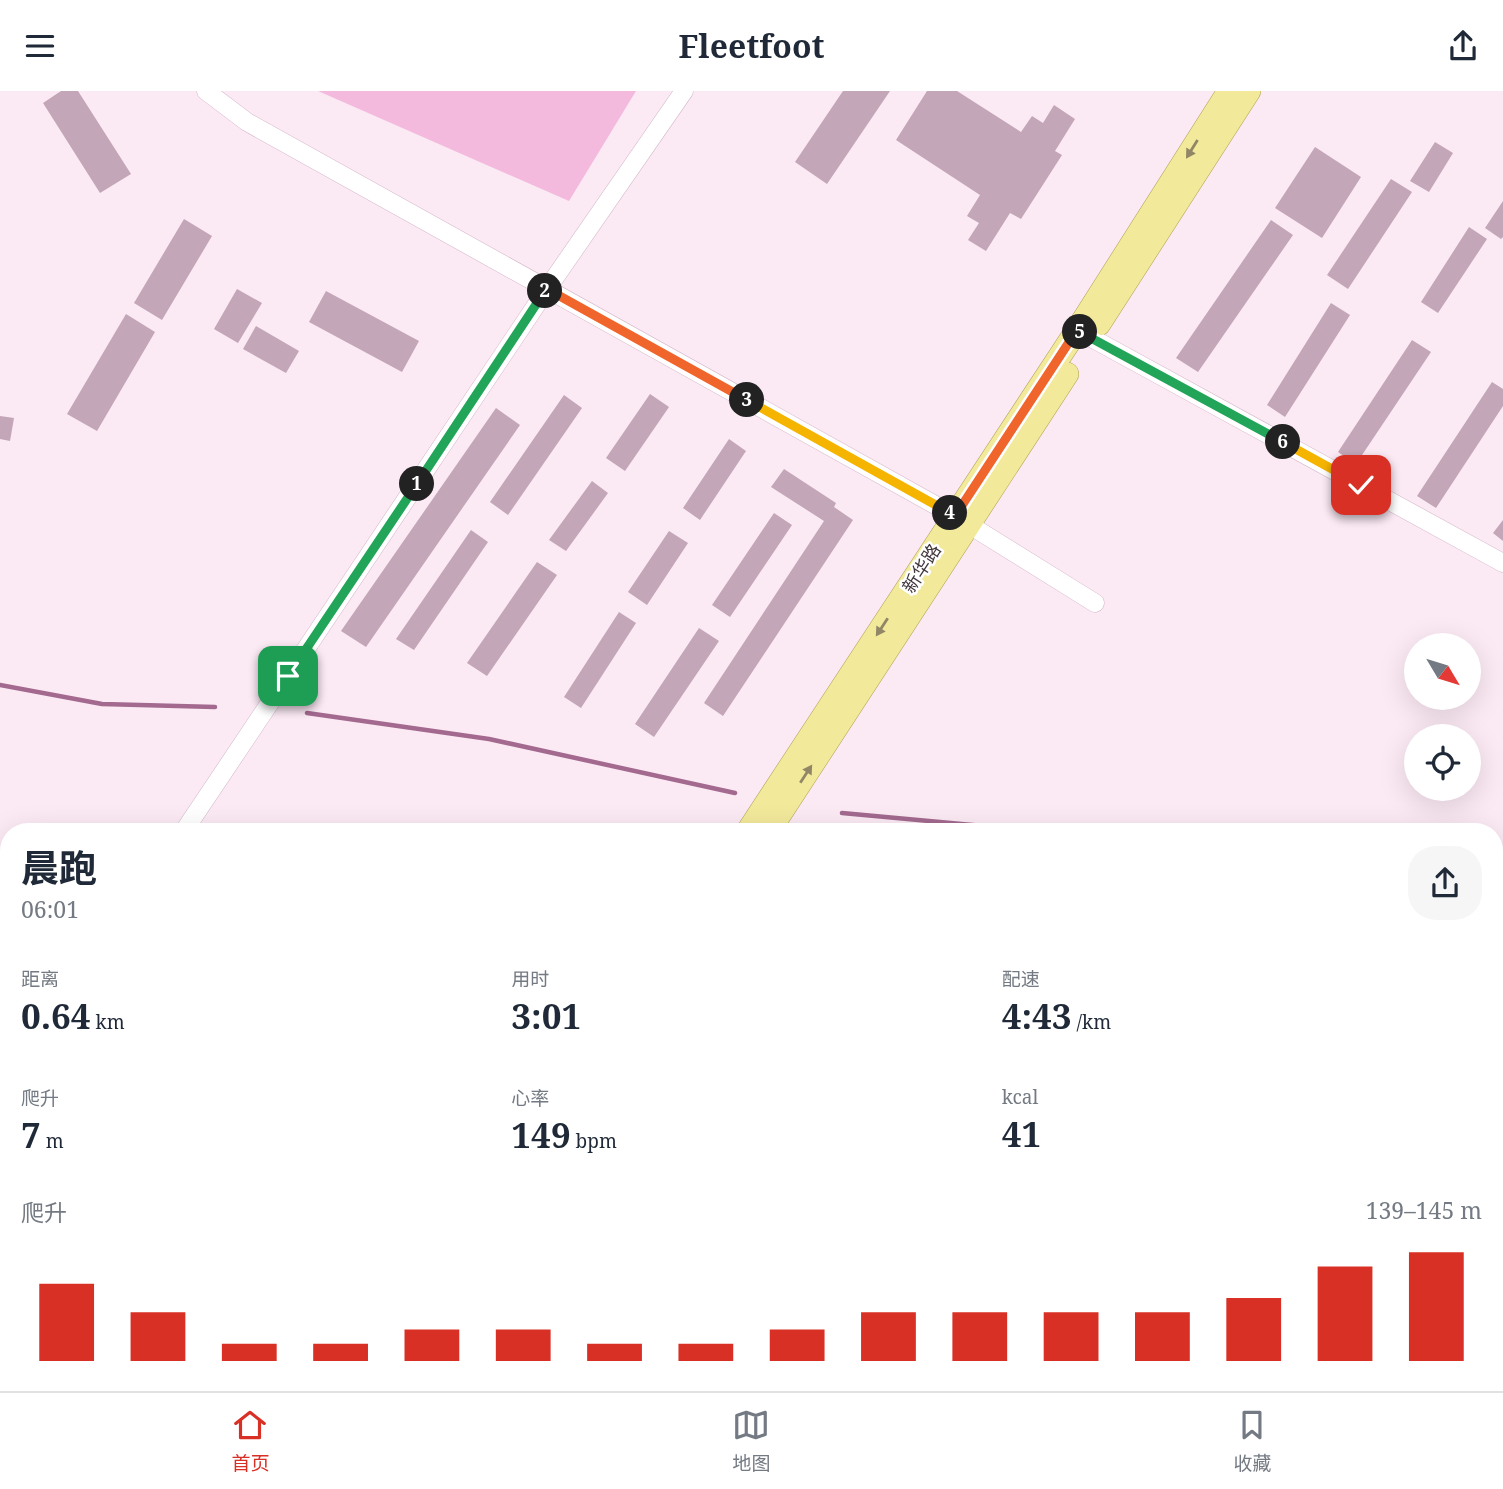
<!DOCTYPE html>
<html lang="zh">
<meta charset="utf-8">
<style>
:root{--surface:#fff;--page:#f6f6f7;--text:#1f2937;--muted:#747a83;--line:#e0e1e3;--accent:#d93025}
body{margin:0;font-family:"Noto Serif","Noto Sans SC",serif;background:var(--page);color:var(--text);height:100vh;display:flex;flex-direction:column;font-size:26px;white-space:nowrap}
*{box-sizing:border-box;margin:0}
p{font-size:23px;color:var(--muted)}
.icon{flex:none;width:38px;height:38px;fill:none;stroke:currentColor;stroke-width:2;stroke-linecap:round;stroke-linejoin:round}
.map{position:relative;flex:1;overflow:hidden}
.drawer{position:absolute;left:0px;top:732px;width:1503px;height:569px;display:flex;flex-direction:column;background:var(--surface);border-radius:28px 28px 0 0;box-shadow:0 7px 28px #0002}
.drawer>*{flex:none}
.needle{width:46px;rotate:128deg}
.controls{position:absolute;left:1404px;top:542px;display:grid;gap:14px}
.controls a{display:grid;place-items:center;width:77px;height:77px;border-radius:50%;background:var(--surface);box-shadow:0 7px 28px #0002;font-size:35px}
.pin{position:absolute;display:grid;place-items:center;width:60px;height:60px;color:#fff;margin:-30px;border-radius:14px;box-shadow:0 4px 10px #0006}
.km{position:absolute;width:35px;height:35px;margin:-18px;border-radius:50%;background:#222;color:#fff;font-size:19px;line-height:35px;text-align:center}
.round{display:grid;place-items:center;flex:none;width:74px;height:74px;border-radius:28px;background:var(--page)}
.summary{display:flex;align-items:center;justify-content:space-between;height:119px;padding:0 21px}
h1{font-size:38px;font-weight:700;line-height:52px}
.stats{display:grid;grid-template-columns:repeat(3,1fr);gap:10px;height:119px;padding:7px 21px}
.stats div{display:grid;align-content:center}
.stats b{font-size:35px;font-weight:700}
.stats small{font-size:19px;font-weight:400}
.stats p{font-size:19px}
.chart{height:196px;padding:14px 21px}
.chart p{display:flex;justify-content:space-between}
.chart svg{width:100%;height:126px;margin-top:7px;stroke:var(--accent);stroke-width:6}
header{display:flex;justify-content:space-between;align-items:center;height:91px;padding:0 21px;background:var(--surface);font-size:32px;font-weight:700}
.menu{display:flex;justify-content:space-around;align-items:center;height:98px;border-top:2px solid var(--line);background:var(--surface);font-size:19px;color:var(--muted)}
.menu a{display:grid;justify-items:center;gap:4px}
.menu .on{color:var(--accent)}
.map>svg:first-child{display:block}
.green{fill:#f3badd}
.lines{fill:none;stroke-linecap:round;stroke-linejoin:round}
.stream{stroke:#a3698f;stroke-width:4.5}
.building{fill:#c3a6b8}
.minor-casing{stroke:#d3b6c7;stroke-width:19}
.major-casing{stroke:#afa14f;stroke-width:24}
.minor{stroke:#fff;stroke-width:18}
.major{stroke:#f2e99b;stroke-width:23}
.oneway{fill:#918767}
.split-1-casing{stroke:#fff;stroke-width:14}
.split-2-casing{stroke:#fff;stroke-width:14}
.split-3-casing{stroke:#fff;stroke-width:14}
.split-4-casing{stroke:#fff;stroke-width:14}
.split-5-casing{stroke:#fff;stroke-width:14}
.split-6-casing{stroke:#fff;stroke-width:14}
.split-7-casing{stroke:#fff;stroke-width:14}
.split-1{stroke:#22a559;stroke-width:9}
.split-2{stroke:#22a559;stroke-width:9}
.split-3{stroke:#f0652b;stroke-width:9}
.split-4{stroke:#f5b400;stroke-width:9}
.split-5{stroke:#f0652b;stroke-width:9}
.split-6{stroke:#22a559;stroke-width:9}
.split-7{stroke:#f5b400;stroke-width:9}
.labels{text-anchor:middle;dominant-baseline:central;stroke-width:5;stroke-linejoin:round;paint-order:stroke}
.street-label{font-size:18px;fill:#42363d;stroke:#fff}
</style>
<header><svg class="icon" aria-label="menu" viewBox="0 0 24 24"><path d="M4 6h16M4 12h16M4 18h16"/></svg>Fleetfoot<svg class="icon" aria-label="share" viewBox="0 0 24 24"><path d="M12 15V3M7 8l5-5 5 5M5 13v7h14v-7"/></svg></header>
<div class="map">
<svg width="1503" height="1300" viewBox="0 0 1503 1300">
<rect width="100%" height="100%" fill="#fbe9f4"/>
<path class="green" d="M318,0h318l-67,110z"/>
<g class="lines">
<path class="stream" d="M0,594l102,19 113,3
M307,622l182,26 246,54
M842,722l163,15 186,3
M1494,827l9,3"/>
</g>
<path class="building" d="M61,0h17l53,83 -31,19 -57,-90z
M843,0h47l-63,93 -32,-22z
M927,0h30l64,41 11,-16 11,7 11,-18 21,14 -20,32 7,4 -41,64 -11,-6 -24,38 -18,-11 11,-17 -12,-7 13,-21 -84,-55z
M1435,51l18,11 -24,39 -19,-11z
M1315,56l46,30 -39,61 -47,-30z
M1391,88l21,13 -64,97 -21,-14z
M1503,110v36l-2,2 -16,-11z
M184,128l28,17 -50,84 -28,-17z
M1271,129l22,15 -95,137 -22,-14z
M1469,136l18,12 -49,74 -17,-11z
M237,198l25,14 -24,40 -24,-14z
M326,200l93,50 -17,31 -93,-50z
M1331,212l19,12 -65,102 -18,-12z
M126,223l29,18 -58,99 -30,-17z
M256,235l43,25 -13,22 -43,-24z
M1412,249l19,12 -75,112 -18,-12z
M1492,291l11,7v17l-67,102 -19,-12z
M650,303l19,13 -44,64 -19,-13z
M564,304l18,13 -74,107 -18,-13z
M496,317l24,17 -154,222 -25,-16z
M0,325l14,2 -4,23 -10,-2z
M729,348l17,12 -46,69 -17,-12z
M784,378l52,34 -2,4 19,13 -130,196 -19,-13 120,-182 -53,-34z
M592,390l16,12 -42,58 -17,-11z
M774,422l18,12 -62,92 -18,-12z
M1503,429v21l-10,-8z
M471,439l17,12 -74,108 -18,-11z
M669,440l19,12 -41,62 -19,-13z
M537,471l20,13 -70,101 -20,-13z
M619,521l17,11 -55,85 -17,-11z
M699,537l20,13 -65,96 -19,-13z
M136,1292h32l-5,8h-32z
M240,1292h31l-6,8h-12z
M493,1292h33l-5,8h-33z
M601,1292h38l-5,8h-38z
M934,1292h29l5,4 -4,4h-37z"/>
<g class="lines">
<g class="minor-casing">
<path id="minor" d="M206,0l41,31 708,394 140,87
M1077,239l426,233
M184,740l363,-542 137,-198
M1494,965l9,-10
M0,1016l9,-13
M1494,1287l9,5
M1205,1300l7,-8"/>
</g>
<g class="major-casing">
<path id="major" d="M1099,233l150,-233
M748,740l329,-501 152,-239
M769,740l298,-457
M1494,1086l9,-10
M1494,1116l9,-10
M373,1300l6,-8
M398,1300l6,-8
M1307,1300l8,-8
M1333,1300l8,-8"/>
</g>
<use href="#minor" class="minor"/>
<use href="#major" class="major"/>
</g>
<defs><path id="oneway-solid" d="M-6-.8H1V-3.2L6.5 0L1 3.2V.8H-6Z" transform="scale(1.75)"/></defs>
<g class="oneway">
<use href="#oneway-solid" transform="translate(1192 58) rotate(122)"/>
<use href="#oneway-solid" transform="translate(882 536) rotate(123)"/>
<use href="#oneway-solid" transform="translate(806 683) rotate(-57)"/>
</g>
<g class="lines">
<g class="split-1-casing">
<path id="split-1" d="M288,585l129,-192"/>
</g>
<g class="split-2-casing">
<path id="split-2" d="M417,393l128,-193"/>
</g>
<g class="split-3-casing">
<path id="split-3" d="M545,200l2,-2 200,111"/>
</g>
<g class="split-4-casing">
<path id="split-4" d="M747,309l203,113"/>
</g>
<g class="split-5-casing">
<path id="split-5" d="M950,422l5,3 122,-186 3,2"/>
</g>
<g class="split-6-casing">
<path id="split-6" d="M1080,241l203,110"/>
</g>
<g class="split-7-casing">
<path id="split-7" d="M1283,351l78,43"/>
</g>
<use href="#split-1" class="split-1"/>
<use href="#split-2" class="split-2"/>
<use href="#split-3" class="split-3"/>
<use href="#split-4" class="split-4"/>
<use href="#split-5" class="split-5"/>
<use href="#split-6" class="split-6"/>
<use href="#split-7" class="split-7"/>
</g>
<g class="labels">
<g class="street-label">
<text transform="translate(921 477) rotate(-57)">新华路</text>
</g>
</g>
</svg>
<div class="controls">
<a><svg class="needle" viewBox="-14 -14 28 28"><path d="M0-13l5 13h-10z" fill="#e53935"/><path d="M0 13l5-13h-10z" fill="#747a83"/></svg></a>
<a><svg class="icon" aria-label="locate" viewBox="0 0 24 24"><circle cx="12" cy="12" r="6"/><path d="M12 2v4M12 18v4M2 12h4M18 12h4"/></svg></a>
</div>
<div class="pin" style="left:288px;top:585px;background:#1e9e55"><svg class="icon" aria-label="arrive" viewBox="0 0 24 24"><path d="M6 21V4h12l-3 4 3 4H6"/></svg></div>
<div class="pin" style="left:1361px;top:394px;background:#d93025"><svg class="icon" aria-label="check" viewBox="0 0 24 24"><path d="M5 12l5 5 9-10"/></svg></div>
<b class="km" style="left:417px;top:393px">1</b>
<b class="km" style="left:545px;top:200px">2</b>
<b class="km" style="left:747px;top:309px">3</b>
<b class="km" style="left:950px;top:422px">4</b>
<b class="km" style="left:1080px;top:241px">5</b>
<b class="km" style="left:1283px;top:351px">6</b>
<section class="drawer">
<div class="summary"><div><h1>晨跑</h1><p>06:01</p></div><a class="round"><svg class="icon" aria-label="share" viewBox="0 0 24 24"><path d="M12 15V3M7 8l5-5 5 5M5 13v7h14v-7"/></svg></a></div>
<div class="stats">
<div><p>距离</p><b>0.64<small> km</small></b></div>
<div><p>用时</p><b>3:01</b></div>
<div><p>配速</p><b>4:43<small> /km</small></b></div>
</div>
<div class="stats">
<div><p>爬升</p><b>7<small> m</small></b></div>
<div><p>心率</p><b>149<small> bpm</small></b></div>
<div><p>kcal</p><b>41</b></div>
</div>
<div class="chart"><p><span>爬升</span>139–145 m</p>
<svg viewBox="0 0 160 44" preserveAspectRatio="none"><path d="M5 44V17M15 44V27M25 44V38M35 44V38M45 44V33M55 44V33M65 44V38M75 44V38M85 44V33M95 44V27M105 44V27M115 44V27M125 44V27M135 44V22M145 44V11M155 44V6"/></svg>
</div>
</section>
</div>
<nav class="menu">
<a class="on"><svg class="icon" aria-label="home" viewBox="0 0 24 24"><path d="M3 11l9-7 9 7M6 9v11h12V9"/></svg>首页</a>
<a><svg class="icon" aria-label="map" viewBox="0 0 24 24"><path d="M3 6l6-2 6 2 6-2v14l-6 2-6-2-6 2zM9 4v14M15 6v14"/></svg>地图</a>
<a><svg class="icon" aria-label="saved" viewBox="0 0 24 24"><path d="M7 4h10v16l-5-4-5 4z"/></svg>收藏</a>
</nav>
